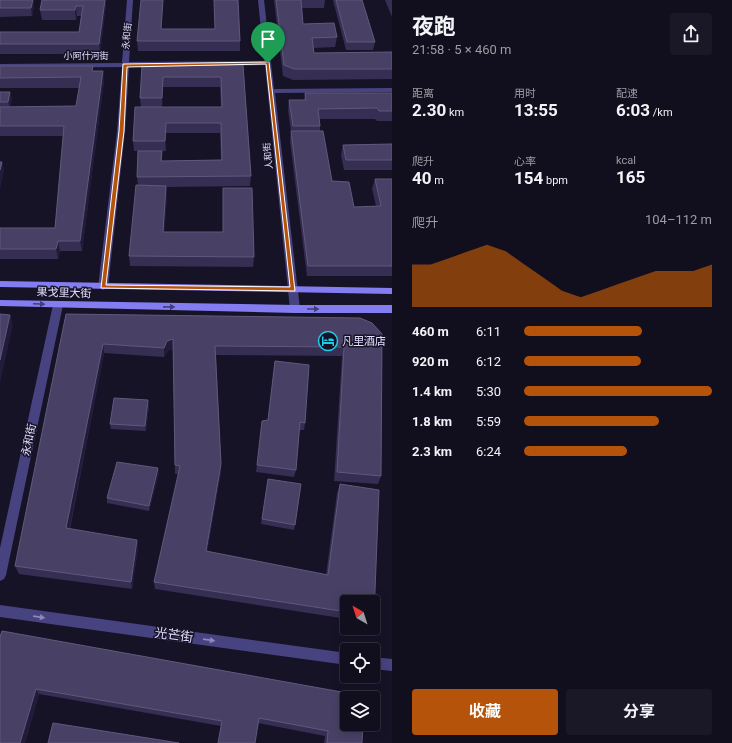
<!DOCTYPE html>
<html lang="zh">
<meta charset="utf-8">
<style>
:root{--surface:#110e1d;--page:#1a1726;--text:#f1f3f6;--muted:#9c9ca4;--line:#302e3b;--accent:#b45309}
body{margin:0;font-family:Roboto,"Noto Sans SC",sans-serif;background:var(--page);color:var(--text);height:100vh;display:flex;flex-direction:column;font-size:15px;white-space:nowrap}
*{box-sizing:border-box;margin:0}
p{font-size:13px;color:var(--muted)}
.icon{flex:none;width:22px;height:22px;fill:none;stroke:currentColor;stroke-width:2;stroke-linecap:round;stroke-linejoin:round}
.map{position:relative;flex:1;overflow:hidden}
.panel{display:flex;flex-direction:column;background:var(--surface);width:340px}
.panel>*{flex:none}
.needle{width:26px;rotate:321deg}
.fabs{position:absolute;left:340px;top:595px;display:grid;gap:8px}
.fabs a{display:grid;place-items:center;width:40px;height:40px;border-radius:4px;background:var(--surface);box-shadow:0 2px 10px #0003,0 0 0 1px var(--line);font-size:20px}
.pin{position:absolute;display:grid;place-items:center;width:34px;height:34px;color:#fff;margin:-41px -17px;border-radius:50% 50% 50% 0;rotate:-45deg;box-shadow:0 0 4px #0007}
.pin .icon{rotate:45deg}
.round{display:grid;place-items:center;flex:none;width:42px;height:42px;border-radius:4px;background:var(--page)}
.summary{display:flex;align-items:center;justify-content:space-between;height:68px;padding:0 20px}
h1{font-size:22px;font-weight:700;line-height:30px}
.stats{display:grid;grid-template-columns:repeat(3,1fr);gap:6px;height:68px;padding:4px 20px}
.stats div{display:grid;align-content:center}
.stats b{font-size:17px;font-weight:700}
.stats small{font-size:11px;font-weight:400}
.stats p{font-size:11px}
.chart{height:112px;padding:8px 20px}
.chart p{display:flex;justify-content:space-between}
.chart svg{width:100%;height:72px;margin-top:4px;fill:var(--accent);opacity:.7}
.action{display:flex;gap:8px;margin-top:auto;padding:8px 20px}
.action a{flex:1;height:46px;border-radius:4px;background:var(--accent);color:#fff;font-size:16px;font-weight:700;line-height:46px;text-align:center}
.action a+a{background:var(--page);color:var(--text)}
ul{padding:0 20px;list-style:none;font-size:13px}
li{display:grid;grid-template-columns:64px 48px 1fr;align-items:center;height:30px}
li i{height:10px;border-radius:5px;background:var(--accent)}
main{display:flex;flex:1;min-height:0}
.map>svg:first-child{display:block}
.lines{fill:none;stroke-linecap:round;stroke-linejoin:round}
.tertiary{fill:#474381;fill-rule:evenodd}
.secondary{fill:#837df1;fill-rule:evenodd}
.wall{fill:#362e53;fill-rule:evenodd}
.shaded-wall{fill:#221b3a}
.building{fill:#484165;stroke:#60597c}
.oneway{fill:#423d78}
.oneway2{fill:#8c88b8}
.route{fill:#b45309;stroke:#fff;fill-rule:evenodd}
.labels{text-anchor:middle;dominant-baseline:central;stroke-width:3;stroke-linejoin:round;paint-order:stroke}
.far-street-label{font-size:9px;fill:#e0dcfb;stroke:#171327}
.street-label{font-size:11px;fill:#e0dcfb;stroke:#171327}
.poi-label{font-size:11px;fill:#e0dcfb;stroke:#171327;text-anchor:start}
.near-street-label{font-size:13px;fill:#e0dcfb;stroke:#171327}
</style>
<main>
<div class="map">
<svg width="392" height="743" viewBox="0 0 392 743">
<rect width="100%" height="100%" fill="#171327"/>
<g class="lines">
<path class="tertiary" d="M127,0h6l-4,62 135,-1 -6,-61h6l10,89 118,-1v4l-117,1 25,216 -2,2h-6l-2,-2 -25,-244 -136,2 -4,64 -17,156 -5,3 -5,-3 19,-156 5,-64 -122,1v-4l122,-1z
M58,301l5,4 -57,270 -2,4 -4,2v-33l53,-243z
M0,605l347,48v12l-347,-48z
M373,657l19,2v12l-19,-2z"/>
<path class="secondary" d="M0,281l392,7v6l-392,-7z
M0,300l295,5h97v8h-97l-295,-7z"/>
</g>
<path class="wall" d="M0,0l34,6 -2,10 -32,1z
M42,0l64,4 -6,50h-100v-22h79l2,-16h-4l-1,4h-34l-2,-10z
M214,0h24l2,41v10h-102l-1,-10 25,-12h53z
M274,0h51l-1,8h-22l1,16 34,13 -2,10 -22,1 1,5 78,-1v27l-99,1 -10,-4z
M333,0h29l13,42 -2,8h-27z
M385,0h7v17z
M243,65l8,111 -1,10 -84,1 1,9 -3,36h59v-44l31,69 -1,10 -123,-1 -1,-10 9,-71 -1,-8 1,-26h-4l-1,-10 8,-34 -1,-9 2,-32zM163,87h57l1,20h-59zM166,133h54l1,27 -59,1v-10h4z
M0,66l93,5 11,10 -22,170h-22l-2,8h-58v-31h55l8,-92h-63v-44l12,6 -2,9 66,-1 3,-18h-79z
M305,93h87v28h-15l-2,-2h-56l1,7v5l12,50 22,26 22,-1 -4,-17 3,-10h17v97h-85l-17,-135 1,-9 -3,-22 1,-10h15z
M392,144v26h-48l-3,-15 2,-10z
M66,314l294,4 12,5 10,11 -1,142 -3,8 -44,-3 8,-125 -126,-1 5,109v8l-14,80 119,23 11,-82 3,-9 39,6 -5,126 -1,2v-16h-26v17l-192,-30 -1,-7 25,-108h-4l-2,-125 -5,2 -4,6 -60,-4 -34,176 67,11 1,7 -6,42 -113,-15 -4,-8z
M275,361l30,62 -1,7h-5l-3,40 -2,7 -38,-5 6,-51 6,-1z
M149,405l-3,26 -35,-2 -1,-5z
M159,473l-10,38 -42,-8v-5z
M268,479l27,46 -1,5 -33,-6z
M0,637l364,59 -2,47h-38l1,-7 -67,-13 -37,3 -182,-32 -14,49h-25z"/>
<path class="shaded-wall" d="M33,0l1,6 -2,10 -1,-8z
M105,0h1v4l-6,50 -1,-10z
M163,0l-2,39v-10z
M76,6l1,10 -1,4 -1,-10z
M103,71l1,10 -22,170 -2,-10z
M163,77v10l-1,21v-10z
M10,92l2,6 -2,9 -2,-5z
M166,123v28l-1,-10z
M2,162l2,9 -4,18v-19z
M166,186l1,10 -3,46 -1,-10z
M58,241l2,10 -2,8 -2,-10z
M10,315l3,10 -13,58v-23z
M173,339v10l-5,2 -4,6v-9l3,-7z
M103,344l1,9 -36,183 -2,-8z
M148,400l1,5 -3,26 -1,-5z
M221,464v8l-15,87v-8z
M158,468l1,5 -10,38v-5z
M137,540l1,7 -6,42 -1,-7z
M36,689l3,5 -14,49h-5z"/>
<path class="building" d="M0,0h33l-2,8h-31z
M42,0h63l-6,44h-99v-12h79l4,-26h-7l-1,4h-35z
M141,0h22l-2,29h54l-1,-29h24l2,41h-103z
M276,0h25l2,24 31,-1 3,14 -25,1 2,15 78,-1v17h-98l-10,-4z
M336,0h26l13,42h-28z
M243,65l8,111 -114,1 1,-26h24l-1,10 61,-1 -1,-37h-55l-1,18h-32l2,-34h87l-1,-30h-58l-1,21h-22l2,-32z
M0,66h93l-1,5h11l-23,170h-22l-2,8h-56v-21h55l9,-102h-64v-19l76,-1 5,-29 -81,1z
M0,92h10l-2,10h-8z
M305,93h87v18h-13l-2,-3 -59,1 2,17h-27l-4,-26h17z
M291,131h32l9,50 17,1 5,25 27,-1 -6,-27h17v87h-84z
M392,144v16h-46l-3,-15z
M0,162h2l-2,8z
M136,185l30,1 -3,46h60v-44h29l2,69 -125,-1z
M0,314l10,1 -10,45z
M66,314l294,4 12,5 10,11 -1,142 -44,-4 7,-125 -129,-1 6,118 -15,87 122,24 12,-91 39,6 -5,126h-1v-14h-26v10l-193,-30 26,-116 -5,-1 -2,-126 -6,2 -3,7 -61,-4 -37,184 71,12 -6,42 -116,-16z
M275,361l34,4 -4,58 -5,-1 -4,48 -39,-5 5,-44 6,-1z
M114,398l34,2 -3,26 -35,-2z
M117,462l41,6 -9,38 -42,-8z
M268,479l33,5 -6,41 -33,-6z
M2,631l362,65v2h-17v26h16l-1,19h-35l1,-12 -69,-13 -4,25h-37l4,-22 -186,-32 -16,54h-20v-106z
M53,723l126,20h-131z"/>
<defs><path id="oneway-solid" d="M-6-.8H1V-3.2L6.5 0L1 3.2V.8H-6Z"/></defs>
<g class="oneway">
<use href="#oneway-solid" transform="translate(39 304) rotate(2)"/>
<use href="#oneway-solid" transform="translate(169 307) rotate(1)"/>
<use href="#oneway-solid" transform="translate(313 309)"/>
</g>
<g class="oneway2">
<use href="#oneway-solid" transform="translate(39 617) rotate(8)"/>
<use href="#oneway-solid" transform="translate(209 640) rotate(8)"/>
</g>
<path class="route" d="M269,62l26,229 -194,-3 18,-157 4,-67zM266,64l24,223 -184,-2 18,-154 3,-64z"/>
<defs>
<g id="hotel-ring" transform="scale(1)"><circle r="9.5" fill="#171327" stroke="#1ccde7" stroke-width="1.5"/><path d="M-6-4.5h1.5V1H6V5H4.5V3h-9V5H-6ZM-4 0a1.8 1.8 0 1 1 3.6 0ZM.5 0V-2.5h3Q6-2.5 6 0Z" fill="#1ccde7"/></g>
</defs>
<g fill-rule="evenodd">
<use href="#hotel-ring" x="328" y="341"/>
</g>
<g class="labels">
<g class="far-street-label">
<text transform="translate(127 36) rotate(-85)">永和街</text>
<text x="86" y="56">小阿什河街</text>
<text transform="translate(268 156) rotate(-96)">人和街</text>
</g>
<g class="street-label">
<text transform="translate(64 293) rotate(2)">果戈里大街</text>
<text transform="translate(29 440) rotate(-78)">永和街</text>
</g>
<g class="poi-label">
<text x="342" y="341">凡里酒店</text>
</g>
<g class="near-street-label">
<text transform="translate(174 635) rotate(8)">光芒街</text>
</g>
</g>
</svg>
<div class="fabs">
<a><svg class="needle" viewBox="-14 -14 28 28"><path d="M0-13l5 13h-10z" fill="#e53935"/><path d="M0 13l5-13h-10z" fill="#9c9ca4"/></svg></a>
<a><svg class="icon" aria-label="locate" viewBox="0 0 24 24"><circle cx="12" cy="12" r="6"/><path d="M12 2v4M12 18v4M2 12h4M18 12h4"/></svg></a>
<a><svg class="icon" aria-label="layers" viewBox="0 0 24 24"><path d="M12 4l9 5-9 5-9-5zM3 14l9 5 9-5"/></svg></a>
</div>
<div class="pin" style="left:268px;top:63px;background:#1e9e55"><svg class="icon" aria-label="arrive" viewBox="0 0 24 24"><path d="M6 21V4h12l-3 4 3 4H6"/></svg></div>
</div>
<section class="panel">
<div class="summary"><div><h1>夜跑</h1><p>21:58 · 5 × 460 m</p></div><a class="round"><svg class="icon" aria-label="share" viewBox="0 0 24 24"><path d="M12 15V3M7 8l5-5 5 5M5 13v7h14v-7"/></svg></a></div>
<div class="stats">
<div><p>距离</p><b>2.30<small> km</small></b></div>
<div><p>用时</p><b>13:55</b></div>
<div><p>配速</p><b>6:03<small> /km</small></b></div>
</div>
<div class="stats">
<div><p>爬升</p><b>40<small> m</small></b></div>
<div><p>心率</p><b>154<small> bpm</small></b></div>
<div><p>kcal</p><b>165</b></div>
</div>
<div class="chart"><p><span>爬升</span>104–112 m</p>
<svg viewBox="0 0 160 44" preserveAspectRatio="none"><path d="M0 44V18L10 18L20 14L30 10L40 6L50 10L60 18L70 26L80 34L90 38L100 34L110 30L120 26L130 22L140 22L150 22L160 18V44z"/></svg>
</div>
<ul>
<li><b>460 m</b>6:11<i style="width:63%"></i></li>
<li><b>920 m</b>6:12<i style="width:62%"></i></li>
<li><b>1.4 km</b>5:30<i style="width:100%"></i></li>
<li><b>1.8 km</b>5:59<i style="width:72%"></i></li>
<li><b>2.3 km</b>6:24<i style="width:55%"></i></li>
</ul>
<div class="action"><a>收藏</a><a>分享</a></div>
</section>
</main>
